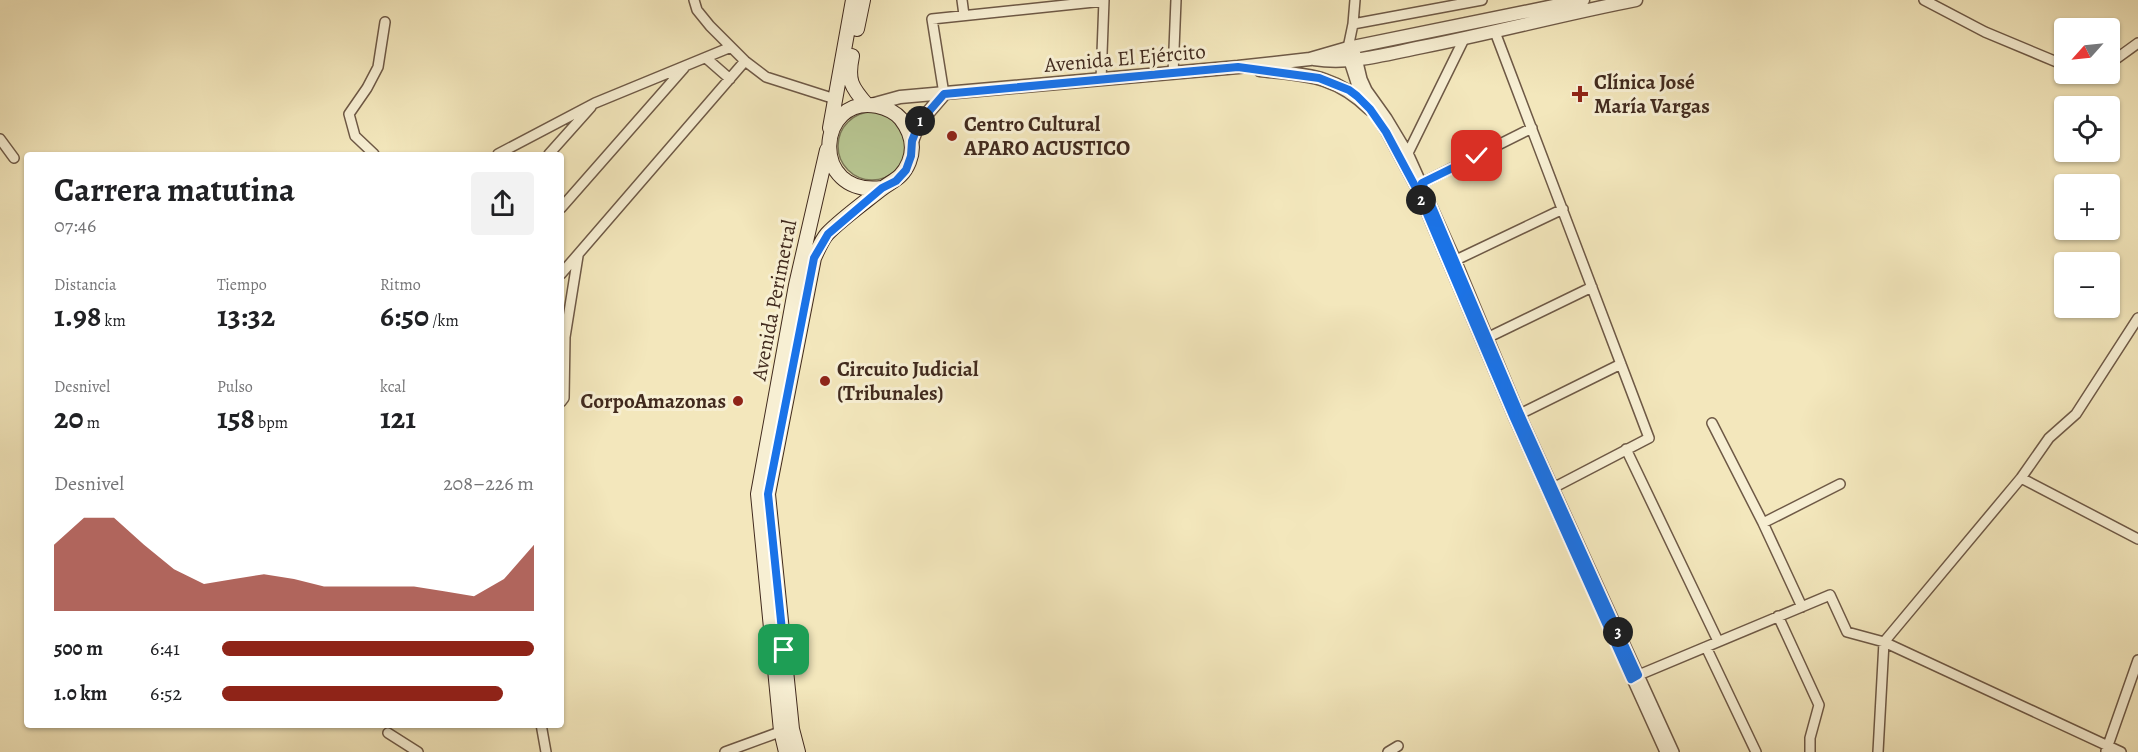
<!DOCTYPE html>
<html lang="es">
<meta charset="utf-8">
<style>
:root{--surface:#fff;--page:#f2f2f2;--text:#202124;--muted:#757577;--accent:#8f2418}
body{margin:0;font-family:Alegreya,serif;background:var(--page);color:var(--text);height:100vh;display:flex;flex-direction:column;font-size:22px;white-space:nowrap}
*{box-sizing:border-box;margin:0}
p{font-size:20px;color:var(--muted)}
.icon{flex:none;width:33px;height:33px;fill:none;stroke:currentColor;stroke-width:2;stroke-linecap:round;stroke-linejoin:round}
.map{position:relative;flex:1;overflow:hidden}
.side{position:absolute;left:24px;top:152px;width:540px;height:576px;display:flex;flex-direction:column;background:var(--surface);border-radius:6px;box-shadow:0 2px 4px #0004}
.side>*{flex:none}
.needle{width:39px;rotate:243deg}
.fabs{position:absolute;left:2054px;top:18px;display:grid;gap:12px}
.fabs a{display:grid;place-items:center;width:66px;height:66px;border-radius:6px;background:var(--surface);box-shadow:0 2px 4px #0004;font-size:30px}
.pin{position:absolute;display:grid;place-items:center;width:51px;height:51px;color:#fff;margin:-26px;border-radius:12px;box-shadow:0 3px 9px #0006}
.km{position:absolute;width:30px;height:30px;margin:-15px;border-radius:50%;background:#222;color:#fff;font-size:16px;line-height:30px;text-align:center}
.round{display:grid;place-items:center;flex:none;width:63px;height:63px;border-radius:6px;background:var(--page)}
.summary{display:flex;align-items:center;justify-content:space-between;height:102px;padding:0 30px}
h1{font-size:33px;font-weight:700;line-height:45px}
.figures{display:grid;grid-template-columns:repeat(3,1fr);gap:9px;height:102px;padding:6px 30px}
.figures div{display:grid;align-content:center}
.figures b{font-size:30px;font-weight:700}
.figures small{font-size:16px;font-weight:400}
.figures p{font-size:16px}
.chart{height:168px;padding:12px 30px}
.chart p{display:flex;justify-content:space-between}
.chart svg{width:100%;height:108px;margin-top:6px;fill:var(--accent);opacity:.7}
ul{padding:0 30px;list-style:none;font-size:20px}
li{display:grid;grid-template-columns:96px 72px 1fr;align-items:center;height:45px}
li i{height:15px;border-radius:8px;background:var(--accent)}
.map>svg:first-child{display:block}
.green{fill:#b8c692;stroke:#7c7858;stroke-width:1.5}
.lines{fill:none;stroke-linecap:round;stroke-linejoin:round}
.minor-casing{stroke:#6e5946;stroke-width:12}
.tertiary-casing{stroke:#6e5946;stroke-width:15}
.secondary-casing{stroke:#412a1e;stroke-width:16}
.minor{stroke:#f7efd3;stroke-width:9}
.tertiary{stroke:#f7efd3;stroke-width:12}
.secondary{stroke:#f7efd3;stroke-width:14}
.route-casing{stroke:#fff;stroke-width:12}
.route{stroke:#1a73e8;stroke-width:8}
.poi-dot{fill:#8f2418;stroke:#f7efd3;stroke-width:2}
.labels{text-anchor:middle;dominant-baseline:central;stroke-width:6;stroke-linejoin:round;paint-order:stroke}
.street-label{font-size:21px;fill:#412a1e;stroke:#f7efd3}
.poi-label{font-size:21px;font-weight:bold;fill:#412a1e;stroke:#f7efd3;text-anchor:start}
</style>
<div class="map">
<svg width="2138" height="752" viewBox="0 0 2138 752">
<rect width="100%" height="100%" fill="#f3e7bc"/>
<filter id="stains"><feTurbulence type="fractalNoise" baseFrequency=".00333" numOctaves="4"/><feColorMatrix values="0 0 0 0 .2 0 0 0 0 .09 0 0 0 0 .02 0 0 0 .5 -.17"/></filter>
<radialGradient id="worn" r=".72"><stop offset=".6" stop-color="#630" stop-opacity="0"/><stop offset="1" stop-color="#630" stop-opacity=".3"/></radialGradient>
<path class="green" d="M838 146a34 34 0 1 1 68 0a34 34 0 1 1-68 0Z"/>
<g class="lines">
<g class="minor-casing">
<path id="minor" d="M694,0l3,10 13,16 35,35 21,16 69,22
M962,0l2,15
M1355,0l-2,24 -5,24 1,13 9,28 28,43 30,56 97,228 152,336
M1924,0l61,32 79,33
M1353,24l129,-24
M1495,32l154,406 -96,50
M1356,54l6,25 5,11 20,28 21,35 48,107 64,154 154,338
M706,58l24,21
M2109,64l29,-21
M1173,74l3,-74
M1101,80l3,-80
M944,94l-12,-75 172,-18
M0,139l14,19
M1408,153l56,-114
M374,154l-19,-18 -6,-22 18,-26 11,-21 7,-45
M498,154l97,-51 136,-56
M549,154l42,-47
M1422,183l110,-55
M561,208l123,-140
M1456,260l107,-51
M561,274l184,-213
M1489,337l103,-50
M561,402l3,-4 1,-61 13,-81
M1520,414l101,-50
M1712,423l51,100 39,84
M1626,449l92,192
M2021,478l117,61
M1763,523l77,-39
M1778,616l41,89 -9,33v14
M1706,647l50,105
M1634,677l196,-82 17,37 37,10 237,110
M541,724l5,28
M388,733l30,19
M2106,751l32,-91
M725,752l60,-22
M1388,752l10,-6
M1878,752l6,-110 137,-164 28,-40 27,-24 62,-96"/>
</g>
<g class="tertiary-casing">
<path id="tertiary" d="M1314,59c36,6 72,-5 108,-12 71,-14 142,-33 214,-47
M1260,70c45,5 75,4 110,39
M871,105l29,-8 338,-30 72,-8 38,-11 235,-48
M912,141l7,-18 25,-29"/>
</g>
<g class="secondary-casing">
<path id="secondary" d="M857,29l6,-29
M852,56c-5,24 -1,31 15,49
M830,128l23,-128
M786,752l-5,-21 -23,-237 38,-209 31,-135
M798,752l-6,-23 -24,-235 46,-236c4,-8 7,-17 13,-24 13,-14 38,-32 53,-44 13,-10 22,-11 29,-28 6,-15 2,-30 -8,-43 -6,-7 -15,-11 -24,-13 -60,-12 -69,91 5,82"/>
</g>
<use href="#minor" class="minor"/>
<use href="#tertiary" class="tertiary"/>
<use href="#secondary" class="secondary"/>
</g>
<g class="lines">
<g class="route-casing">
<path id="route" d="M784,650l-16,-156 46,-236 14,-24 54,-46 14,-7 10,-11 5,-14 1,-15 7,-18 25,-29 294,-27 81,11 30,12 8,6 13,13 16,23 30,56 97,228 118,263 7,-4 -118,-261 -98,-231 55,-27"/>
</g>
<use href="#route" class="route"/>
</g>
<g class="poi-dot">
<path d="M1577 85h6v6h6v6h-6v6h-6v-6h-6v-6h6z"/>
<circle cx="952" cy="136" r="6"/>
<circle cx="825" cy="381" r="6"/>
<circle cx="738" cy="401" r="6"/>
</g>
<g class="labels">
<g class="street-label">
<text transform="translate(1125 58) rotate(-5)">Avenida El Ejército</text>
<text transform="translate(774 300) rotate(-79)">Avenida Perimetral</text>
</g>
<g class="poi-label">
<text x="1594" y="82">Clínica José<tspan x="1594" dy="24">María Vargas</tspan></text>
<text x="964" y="124">Centro Cultural<tspan x="964" dy="24">APARO ACUSTICO</tspan></text>
<text x="837" y="369">Circuito Judicial<tspan x="837" dy="24">(Tribunales)</tspan></text>
<text x="726" y="401" text-anchor="end">CorpoAmazonas</text>
</g>
</g>
<rect width="100%" height="100%" filter="url(#stains)"/>
<rect width="100%" height="100%" fill="url(#worn)"/>
</svg>
<div class="fabs">
<a><svg class="needle" viewBox="-14 -14 28 28"><path d="M0-13l5 13h-10z" fill="#e53935"/><path d="M0 13l5-13h-10z" fill="#757577"/></svg></a>
<a><svg class="icon" aria-label="locate" viewBox="0 0 24 24"><circle cx="12" cy="12" r="6"/><path d="M12 2v4M12 18v4M2 12h4M18 12h4"/></svg></a>
<a>+</a>
<a>−</a>
</div>
<div class="pin" style="left:784px;top:650px;background:#1e9e55"><svg class="icon" aria-label="arrive" viewBox="0 0 24 24"><path d="M6 21V4h12l-3 4 3 4H6"/></svg></div>
<div class="pin" style="left:1477px;top:156px;background:#d93025"><svg class="icon" aria-label="check" viewBox="0 0 24 24"><path d="M5 12l5 5 9-10"/></svg></div>
<b class="km" style="left:920px;top:121px">1</b>
<b class="km" style="left:1421px;top:200px">2</b>
<b class="km" style="left:1618px;top:632px">3</b>
<section class="side">
<div class="summary"><div><h1>Carrera matutina</h1><p>07:46</p></div><a class="round"><svg class="icon" aria-label="share" viewBox="0 0 24 24"><path d="M12 15V3M7 8l5-5 5 5M5 13v7h14v-7"/></svg></a></div>
<div class="figures">
<div><p>Distancia</p><b>1.98<small> km</small></b></div>
<div><p>Tiempo</p><b>13:32</b></div>
<div><p>Ritmo</p><b>6:50<small> /km</small></b></div>
</div>
<div class="figures">
<div><p>Desnivel</p><b>20<small> m</small></b></div>
<div><p>Pulso</p><b>158<small> bpm</small></b></div>
<div><p>kcal</p><b>121</b></div>
</div>
<div class="chart"><p><span>Desnivel</span>208–226 m</p>
<svg viewBox="0 0 160 44" preserveAspectRatio="none"><path d="M0 44V17L10 6L20 6L30 17L40 27L50 33L60 31L70 29L80 31L90 34L100 34L110 34L120 34L130 36L140 38L150 31L160 17V44z"/></svg>
</div>
<ul>
<li><b>500 m</b>6:41<i style="width:100%"></i></li>
<li><b>1.0 km</b>6:52<i style="width:90%"></i></li>
</ul>
</section>
</div>
